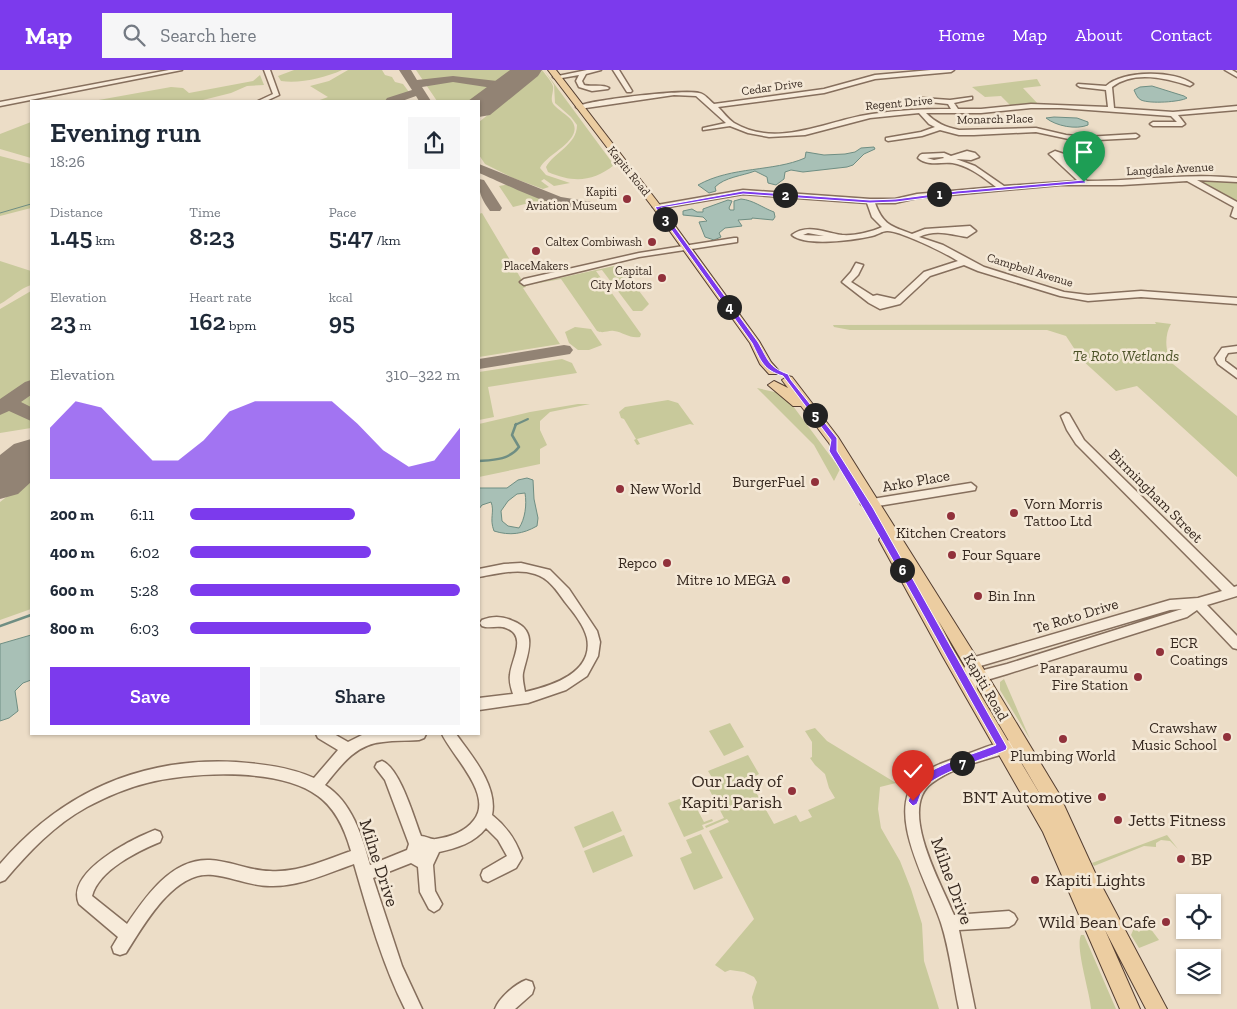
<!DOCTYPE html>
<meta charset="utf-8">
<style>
:root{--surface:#fff;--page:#f6f6f7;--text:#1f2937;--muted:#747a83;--accent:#7c3aed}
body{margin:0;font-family:"Zilla Slab",serif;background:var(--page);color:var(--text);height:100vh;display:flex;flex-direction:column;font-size:19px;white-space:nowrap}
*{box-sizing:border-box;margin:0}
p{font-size:16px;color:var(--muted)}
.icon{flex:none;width:28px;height:28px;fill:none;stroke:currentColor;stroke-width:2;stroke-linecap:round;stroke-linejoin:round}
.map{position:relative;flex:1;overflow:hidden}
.sheet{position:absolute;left:30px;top:30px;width:450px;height:635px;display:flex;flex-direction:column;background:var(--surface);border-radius:0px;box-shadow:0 1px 4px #0004}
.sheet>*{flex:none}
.tools{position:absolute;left:1176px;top:824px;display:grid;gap:10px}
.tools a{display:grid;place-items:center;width:45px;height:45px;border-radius:0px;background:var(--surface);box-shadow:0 1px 4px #0004;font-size:25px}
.pin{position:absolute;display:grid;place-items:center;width:42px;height:42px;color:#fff;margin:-51px -21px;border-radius:50% 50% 50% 0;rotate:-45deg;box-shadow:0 0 5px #0007}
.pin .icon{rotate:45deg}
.km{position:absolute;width:25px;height:25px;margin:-12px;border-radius:50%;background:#222;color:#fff;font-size:14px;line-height:25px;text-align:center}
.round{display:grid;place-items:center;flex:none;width:52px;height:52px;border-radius:0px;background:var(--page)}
.overview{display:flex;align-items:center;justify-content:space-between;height:85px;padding:0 20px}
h1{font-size:28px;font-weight:600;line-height:38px}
.metrics{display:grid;grid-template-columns:repeat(3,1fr);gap:8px;height:85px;padding:5px 20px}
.metrics div{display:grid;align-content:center}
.metrics b{font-size:25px;font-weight:600}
.metrics small{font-size:14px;font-weight:400}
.metrics p{font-size:14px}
.chart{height:140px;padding:10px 20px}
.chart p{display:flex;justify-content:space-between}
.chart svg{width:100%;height:90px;margin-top:5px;fill:var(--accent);opacity:.7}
.cta{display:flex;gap:10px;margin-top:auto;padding:10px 20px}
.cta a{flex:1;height:58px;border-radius:0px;background:var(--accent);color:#fff;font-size:20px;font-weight:600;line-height:58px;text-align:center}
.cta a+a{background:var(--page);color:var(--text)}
ul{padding:0 20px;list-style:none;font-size:16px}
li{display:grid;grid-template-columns:80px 60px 1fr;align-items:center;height:38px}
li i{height:12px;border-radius:6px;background:var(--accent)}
header{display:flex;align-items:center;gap:30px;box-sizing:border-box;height:70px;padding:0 25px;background:var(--accent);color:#fff}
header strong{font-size:24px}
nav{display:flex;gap:28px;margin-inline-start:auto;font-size:18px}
.search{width:350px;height:45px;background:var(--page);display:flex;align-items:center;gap:12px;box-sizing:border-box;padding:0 18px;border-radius:0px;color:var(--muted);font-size:19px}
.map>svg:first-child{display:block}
.green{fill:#c8c99b}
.water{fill:#a8c0b6;stroke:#6f8e83;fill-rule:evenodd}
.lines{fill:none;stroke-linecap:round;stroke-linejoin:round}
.stream-far2{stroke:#6f8e83;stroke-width:1}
.stream-far1{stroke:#6f8e83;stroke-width:2}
.stream{stroke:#6f8e83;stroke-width:2.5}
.taxiway{fill:#928374;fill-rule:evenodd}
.runway{fill:#928374;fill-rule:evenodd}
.minor-casing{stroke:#866f5d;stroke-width:3}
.major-casing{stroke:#543e31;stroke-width:2}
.minor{fill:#f7ebda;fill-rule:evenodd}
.major{fill:#eccda1;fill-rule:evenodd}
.route{fill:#7c3aed;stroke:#fff}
.poi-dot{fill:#91313b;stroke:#f4e8d6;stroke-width:2}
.labels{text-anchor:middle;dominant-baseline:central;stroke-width:5;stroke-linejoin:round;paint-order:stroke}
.far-street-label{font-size:12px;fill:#372920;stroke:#f4e8d6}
.far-poi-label{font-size:12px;fill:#372920;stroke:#f4e8d6;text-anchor:end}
.park-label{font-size:15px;font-style:italic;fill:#4c5328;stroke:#f4e8d6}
.street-label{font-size:15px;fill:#372920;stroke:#f4e8d6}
.poi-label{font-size:15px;fill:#372920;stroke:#f4e8d6;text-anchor:end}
.near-poi-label{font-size:18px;fill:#372920;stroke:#f4e8d6;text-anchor:end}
.near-street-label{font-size:18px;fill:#372920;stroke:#f4e8d6}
</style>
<header>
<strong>Map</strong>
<div class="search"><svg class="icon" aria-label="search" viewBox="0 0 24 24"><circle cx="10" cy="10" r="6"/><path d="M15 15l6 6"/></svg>Search here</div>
<nav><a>Home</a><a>Map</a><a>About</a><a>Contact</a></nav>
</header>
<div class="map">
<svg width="1237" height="939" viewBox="0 0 1237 939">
<rect width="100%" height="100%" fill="#ecddc7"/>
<path class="green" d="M294,0h48c-17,8 -43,14 -61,11l-3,-5z
M348,0h34l3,5 7,2 3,5 8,2 6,8 -24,9h-68l11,-4 -18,-11 19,-5z
M416,0h96l-41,31h-34z
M537,0h5c4,5 9,11 11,16 1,7 -4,13 1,19 5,6 13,9 18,16 13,19 -26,33 -32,47l6,7 24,8 -16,3 -10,-7 -3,2 8,6 -6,2 -30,-11 -28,-14 -6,-9v-33l63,-51z
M544,0l70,95c-21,17 -41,18 -66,7l-2,-5c8,-15 31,-22 31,-42l-6,-8 -16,-14 -1,-18z
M260,5l4,10 -17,1 -16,7 -32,8h-106l78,-14 12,1 6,5 64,-12z
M1037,9l4,7 -18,2 16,17 -27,2 -11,-11 -16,1 -13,-10z
M31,52v36l-31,-9v-15z
M0,86l31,8v44l-31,8z
M1193,109l44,3v20z
M510,114l32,12 8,13 -17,-7 -20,5 -14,-21z
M482,143l44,74 -3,1 37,56 -81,13v-143z
M0,191l31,10v14c-12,4 -20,13 -31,19z
M614,196h6l29,38 -7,7h-9l-31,-41 -6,1 45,63 -1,3c-10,2 -17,-5 -26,-6 -6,-1 -10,3 -17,0l-36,-52 -33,6z
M31,221v137l-31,5v-124z
M1155,252l16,2c-7,11 -6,30 2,40l64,52v61l-100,-91 -21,5 -35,-32 -15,-23 -19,-6h-197l-16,-3 -1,-2 323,-1z
M575,257l16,2 11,16 -13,5h-11l-9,-7 -4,-11z
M562,289l10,4 5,10 -89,14 6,30 -15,3v-48z
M757,318l22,5 11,9 50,67 -6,12 -20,-36z
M668,330l10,3 16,22 -4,-1 -53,15 3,5 -3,1 -3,-5 2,-1 -12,-20 -3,-1 -2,-6 6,-5z
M578,334h12l-40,8 -10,9v9l7,15 -7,4v15l-61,13v-53l51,-12z
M31,408v131l-31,11v-118z
M1004,609l26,60 -30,-49v-8z
M730,653l14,24 -20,9 -15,-25z
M815,658l12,13 69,42 -16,4 -2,22 3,19 19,33 11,28 11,35 2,37 15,48h-185l-2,-12 5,-15 -3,-5 -10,-5 -14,-2 -5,2 -10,-7 39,-46 -45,-88 20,-9 -2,-3 -21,9 -1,-2 19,-8 -16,-31 8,-3 -8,-13 40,-16 11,19 -11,6 12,19 -5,2 2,4 5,-2 12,21 22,-9 4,7 12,-5 -4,-7 27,-12 -6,-10 -4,-14 -10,-9 -5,-7 2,-1v-15l-7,-11z
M690,725l5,11 -2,1 1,2h3l7,13 8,-3 1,2 -11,4 2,4 -20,8 -16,-34z
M613,741l9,20 -39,17 -9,-21z
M701,764l22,44 -29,12 -14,-32 12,-5 -6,-13z
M624,765l9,21 -40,17 -9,-22z
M1167,765l11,14 -8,-8 -9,-1 -5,3v4l-12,-1 -50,20 -2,-3z
M1147,854l12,16 -20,8 -8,-13 3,-7 5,4z
M1081,865h3l32,74h-25c-1,-17 -16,-61 -10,-74z"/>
<path class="water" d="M1152,16l32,10 3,2c-7,4 -37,6 -46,2 -4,-2 -5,-6 -7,-10l6,-3z
M1054,47l23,1 11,4v3c-12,5 -32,1 -42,-7z
M874,77l1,2 -11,5 -11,11 -6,2 -44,5 -12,-2 -6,2 -1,7 -8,6 -8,-2 -1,-6 -12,-6c-13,5 -30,6 -40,16l1,4 -7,2 -11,-8c34,-19 75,-13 107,-27l1,-6 18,3 21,-1 10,-2 6,-4z
M741,129c12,1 22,9 33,13l1,5 -2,3 -21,-2v1l-14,1 4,6 -17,2 -6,5 2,4 -7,3 -9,-3 -6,-15 8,-1 -4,-4 -20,-2v-4l9,-2 5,3h6v-3l25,-9 4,1 -3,7 1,2h4v-9z
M527,408l6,2 1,19 4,19 -1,8c-14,8 -27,10 -43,5 -5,-13 1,-19 -3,-29l-9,3 -3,4v-21h28l11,-8zM517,424l8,-1c2,12 0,26 -6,35l-11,-2 -6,-5 -1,-10 7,-10z
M31,565v45l-8,3 -8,8 3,20 -9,7 -9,3v-77z"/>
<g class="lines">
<path class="stream-far2" d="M0,143l31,-9"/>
<path class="stream-far1" d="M515,355l13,-6"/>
<path class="stream" d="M479,391c15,-1 30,-1 40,-14l-7,-12 4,-11
M0,556l31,-11"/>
<path class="taxiway" d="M399,0h12l6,10 36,-4 53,6 6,4 -6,4 -53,-8 -31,5 9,14h-12l-3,-5 -14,5h-17l2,-3 25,-8z
M479,94l82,33 31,5 2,3 -2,3c-28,7 -86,-24 -113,-35z
M479,109l5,1 18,28 -2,3h-10c-8,-11 -12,-19 -11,-32z
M564,275l6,1 3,4 -3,4 -91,15v-10z
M31,310v15l-10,7 10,5v14l-22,-10 -9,4v-16l25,-17z"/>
<path class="runway" d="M510,0h32l-4,6 -48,39 -11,2v-16h-11z
M31,369v43l-13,12 -18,5v-44l14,-11z"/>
<g class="minor-casing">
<path id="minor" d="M169,0h13l-182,36v-4z
M264,0h6l9,25 -13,6h-8l15,-7z
M587,0h14l-15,4 -4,7 2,4c8,2 19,-1 25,3l-1,1 -16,2 -13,-4 -3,-6 3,-6 -23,4 -3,-2z
M613,0h6l13,21 -1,1h-4z
M931,0h23l-3,2 -76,7 -51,14 -106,14c5,5 10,12 16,16 44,26 93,-3 138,-9 26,-4 53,-5 79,-5l-3,-5 -28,-3 -1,-1 3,-2 28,2 22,-3v2l-18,4 4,6h23l50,-5 77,3 -2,-17 -26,-3 -3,-2 1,-1 28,2c18,-16 68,-16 87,-2l-3,2c-24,-8 -56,-16 -78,1l2,21 59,4 64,-6v4l-59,5 7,9 -3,2h-29l-3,-2 3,-2h24l-6,-6 -110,-8h-30l-50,5h-55c10,10 19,14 33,17l77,-2 30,7 20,2 50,-3 3,2 -3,2 -58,3 -42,-9 -62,3h-15l-19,-5 -18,6 -34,5 -2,-1v-2l35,-6 14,-5 -6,-3 -10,-11 -49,5 -65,17 -36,2 -21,-4 -18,-7 -27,4v-2l23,-5 -30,-27 -22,-1 -95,14 -3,-2c10,-7 109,-18 123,-14 6,1 10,7 15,11l110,-15 51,-14z
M1225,0h7l5,3v4z
M967,81l8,2 4,4 -8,3 -15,-1 19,7 29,20 74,-5 -29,-27 6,-3 9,3 9,9 -3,3 17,15c51,0 100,-8 150,-3v4l-40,-2 40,22v16h-2l-4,-2 3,-9 -47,-26 -65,4h-62l-143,13 -22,5h-20c8,22 16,23 37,31l13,-5 45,-3 6,5 -9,6c-17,-3 -32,-8 -48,0l24,8 41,22 80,25 24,3 53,-4 96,7v6l-96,-7 -53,4 -28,-5 -82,-25 -14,-6 -34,11 -30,28 -20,5 -11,-6 -27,-21 9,-10 5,-9 7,2 -5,10 -7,7 22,14 4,-1 18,4 29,-27 34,-11c-11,-7 -59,-31 -71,-30 -5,0 -10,4 -15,5 -18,4 -66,11 -80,-1 15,-12 34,-2 50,0 13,1 29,-3 40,-8l-10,-10 -5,-14 -124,-9 -86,15 -4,-2 4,-2 86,-15 127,9h25l22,-5 79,-7c-12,-9 -24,-19 -39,-23 -13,-4 -27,4 -39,-6l2,-3 2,-1 22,-1 7,3zM943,87l1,1 -10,2 -7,-2zM808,163l16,3 -21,-1z
M734,168h3v4l-98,15 -115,28 -4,-3 4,-3 115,-26z
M1237,276v6l-9,1 -3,5v3l12,9v8l-19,-14 -3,-6 7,-10z
M1066,343l3,1 15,26 150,147 3,-1v10l-30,9 30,31v13l-4,-1 -36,-38 -10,7 -180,57 -27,8 -4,-1 1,9 -1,4 -5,2 -5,-2c-5,-11 -4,-24 2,-35l202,-59 28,-2 24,-7 -146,-147 -9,-14 -6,-14zM1182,539l-175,55 -27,7 -3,-1v-3l193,-57z
M971,413l5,4 -1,3 -109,18 -5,-4 5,-4z
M521,493l29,7 19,19 28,42 3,11 -2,14 -11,20 -21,14 -38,13 -49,7v-12l34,-4c-2,-6 -4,-13 -3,-19 1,-15 18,-39 -4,-47 -8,-3 -17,1 -24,-2l-2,-3 2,-3c10,-4 21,-4 31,1 26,10 14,33 10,52 -1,6 1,13 2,19 26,-6 69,-19 62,-54 -3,-13 -14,-26 -22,-36 -8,-11 -16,-24 -30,-28 -18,-6 -38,0 -56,3v-8l25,-5z
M316,664h18l14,8 16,-8h62l-2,4 -5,2c-12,1 -24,0 -36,2 -27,2 -42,23 -58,43 27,17 37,51 45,80l37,-15 2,-6 -24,-64 -10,-13 2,-4 5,-2c18,7 32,57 39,75 5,0 10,4 15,3 14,-2 29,-7 38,-19 20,-25 -22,-64 -32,-86h14c16,22 42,52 36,81 15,12 24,25 30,43l-6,10 -28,14 -5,-2 -2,-5 2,-5 24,-14 -9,-16 -12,-12c-12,15 -29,20 -47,24l-6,13 2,26 7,13 -3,5 -5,3 -5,-3 -9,-17 -2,-25 -7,-4 -38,15 29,88 20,43h-17c-23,-45 -37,-97 -51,-145 -26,9 -53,22 -81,22 -21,1 -40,-9 -60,-11 -39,-5 -69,50 -87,78l-6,2 -6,-2 -2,-6 6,-10 -39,-33c-14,-32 53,-65 76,-74l5,2 2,5 -2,5c-22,9 -61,28 -68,54l35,28c19,-28 45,-66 83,-64 21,1 40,11 60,11 28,2 55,-11 81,-20 -6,-21 -15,-42 -33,-55 -38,-29 -126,-24 -171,-13 -21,5 -41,14 -60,24 -33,18 -58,45 -82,73l-5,2v-18c62,-72 141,-107 236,-102 26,2 53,5 78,16l24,-28 -20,-12z
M1010,670l5,2 2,4 -2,4c-27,10 -59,15 -83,33 -35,25 10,102 22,132l55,-4 5,3 3,5 -3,5 -5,3 -50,3 16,79h-16c-6,-28 -9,-58 -18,-86 -11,-36 -59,-113 -22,-146 10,-10 24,-14 37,-19 18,-6 35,-14 54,-18z
M526,910l6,2 2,6 -2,6 -17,15h-20c4,-11 20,-25 31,-29z"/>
</g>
<g class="major-casing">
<path id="major" d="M548,0h8l104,135 99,136 12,21 8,9 -2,3h-8l-9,-10 -10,-21 -96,-134z
M788,306l4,1 46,60 139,221 81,134 39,85 70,132h-21l-41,-79 35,79h-20l-77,-177 -101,-177 -63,-115 2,-4 5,-1 -57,-92 -28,-37h-8l-25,-21 6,-4 14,7 -6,-8zM938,550l109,186 -95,-159z"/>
</g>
<use href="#minor" class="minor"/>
<use href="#major" class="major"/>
</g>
<path class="route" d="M1084,110l2,3 -129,11 -61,8 -26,1 -127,-9 -82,14 97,134c10,17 10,25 30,32l3,6 46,58v13l36,57 134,239 -1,3c-19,8 -72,24 -83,39 -3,5 -4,11 -6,15l-4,2 -5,-5c3,-6 5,-14 8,-19 12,-15 61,-29 80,-37 -56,-98 -108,-198 -167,-294l2,-11 -48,-64c-20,-6 -22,-15 -31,-33l-97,-136 88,-16 127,9 26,-1 61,-8z"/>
<g class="poi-dot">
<circle cx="627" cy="129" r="5"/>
<circle cx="652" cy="172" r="5"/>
<circle cx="536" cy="181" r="5"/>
<circle cx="662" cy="208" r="5"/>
<circle cx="815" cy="412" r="5"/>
<circle cx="620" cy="419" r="5"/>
<circle cx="1014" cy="443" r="5"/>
<circle cx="951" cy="446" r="5"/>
<circle cx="952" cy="485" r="5"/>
<circle cx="667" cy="493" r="5"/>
<circle cx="786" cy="510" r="5"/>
<circle cx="978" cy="526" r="5"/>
<circle cx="1160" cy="582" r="5"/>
<circle cx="1138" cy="607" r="5"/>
<circle cx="1227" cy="667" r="5"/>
<circle cx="1063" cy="669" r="5"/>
<circle cx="792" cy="721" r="5"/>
<circle cx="1102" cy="727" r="5"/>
<circle cx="1118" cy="750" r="5"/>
<circle cx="1181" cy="789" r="5"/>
<circle cx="1035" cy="810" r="5"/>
<circle cx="1166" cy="852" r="5"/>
</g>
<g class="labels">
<g class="far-street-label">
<text transform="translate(772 17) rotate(-8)">Cedar Drive</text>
<text transform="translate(899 33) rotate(-5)">Regent Drive</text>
<text transform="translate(995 49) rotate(-1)">Monarch Place</text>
<text transform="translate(1170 99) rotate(-3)">Langdale Avenue</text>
<text transform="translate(629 101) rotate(51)">Kapiti Road</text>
<text transform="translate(1030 200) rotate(17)">Campbell Avenue</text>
</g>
<g class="far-poi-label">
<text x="617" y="122">Kapiti<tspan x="617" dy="14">Aviation Museum</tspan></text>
<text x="642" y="172">Caltex Combiwash</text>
<text x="536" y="196" text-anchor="middle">PlaceMakers</text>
<text x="652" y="201">Capital<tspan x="652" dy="14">City Motors</tspan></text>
</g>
<g class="park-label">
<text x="1126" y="286">Te Roto Wetlands</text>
</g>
<g class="street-label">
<text transform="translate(916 411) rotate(-10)">Arko Place</text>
<text transform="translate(1156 426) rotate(45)">Birmingham Street</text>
<text transform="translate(1076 546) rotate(-17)">Te Roto Drive</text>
<text transform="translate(986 617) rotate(60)">Kapiti Road</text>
</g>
<g class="poi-label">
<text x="805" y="412">BurgerFuel</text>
<text x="630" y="419" text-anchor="start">New World</text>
<text x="1024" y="434" text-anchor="start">Vorn Morris<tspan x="1024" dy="17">Tattoo Ltd</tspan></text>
<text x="951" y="463" text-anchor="middle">Kitchen Creators</text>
<text x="962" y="485" text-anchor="start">Four Square</text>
<text x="657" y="493">Repco</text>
<text x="776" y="510">Mitre 10 MEGA</text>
<text x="988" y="526" text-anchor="start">Bin Inn</text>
<text x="1170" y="573" text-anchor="start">ECR<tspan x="1170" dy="17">Coatings</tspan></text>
<text x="1128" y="598">Paraparaumu<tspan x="1128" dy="17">Fire Station</tspan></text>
<text x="1217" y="658">Crawshaw<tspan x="1217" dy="17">Music School</tspan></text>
<text x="1063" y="686" text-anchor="middle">Plumbing World</text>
</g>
<g class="near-poi-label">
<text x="782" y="711">Our Lady of<tspan x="782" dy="21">Kapiti Parish</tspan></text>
<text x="1092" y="727">BNT Automotive</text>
<text x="1128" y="750" text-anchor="start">Jetts Fitness</text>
<text x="1191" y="789" text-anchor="start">BP</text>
<text x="1045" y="810" text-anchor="start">Kapiti Lights</text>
<text x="1156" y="852">Wild Bean Cafe</text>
</g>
<g class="near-street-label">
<text transform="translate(379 793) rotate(72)">Milne Drive</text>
<text transform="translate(952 811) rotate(70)">Milne Drive</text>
</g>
</g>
</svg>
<div class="tools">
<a><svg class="icon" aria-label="locate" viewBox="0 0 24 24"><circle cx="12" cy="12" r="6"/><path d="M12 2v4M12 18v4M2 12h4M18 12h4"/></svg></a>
<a><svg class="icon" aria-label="layers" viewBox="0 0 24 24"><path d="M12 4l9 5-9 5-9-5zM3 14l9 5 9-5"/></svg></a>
</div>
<div class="pin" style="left:1084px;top:112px;background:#1e9e55"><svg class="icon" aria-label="arrive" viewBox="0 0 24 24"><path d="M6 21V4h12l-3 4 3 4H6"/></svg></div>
<div class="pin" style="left:913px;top:731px;background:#d93025"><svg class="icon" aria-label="check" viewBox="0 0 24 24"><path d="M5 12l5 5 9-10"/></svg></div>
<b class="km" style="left:939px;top:124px">1</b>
<b class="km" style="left:785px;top:125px">2</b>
<b class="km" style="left:665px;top:149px">3</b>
<b class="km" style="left:729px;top:237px">4</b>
<b class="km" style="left:815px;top:345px">5</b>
<b class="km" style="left:902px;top:500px">6</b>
<b class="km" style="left:962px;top:693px">7</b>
<section class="sheet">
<div class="overview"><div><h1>Evening run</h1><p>18:26</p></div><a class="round"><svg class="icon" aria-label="share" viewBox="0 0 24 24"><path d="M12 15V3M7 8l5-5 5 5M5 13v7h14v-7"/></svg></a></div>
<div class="metrics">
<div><p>Distance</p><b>1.45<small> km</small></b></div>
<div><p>Time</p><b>8:23</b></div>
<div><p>Pace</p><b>5:47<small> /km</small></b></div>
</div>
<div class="metrics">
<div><p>Elevation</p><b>23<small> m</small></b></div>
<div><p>Heart rate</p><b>162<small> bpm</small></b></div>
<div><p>kcal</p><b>95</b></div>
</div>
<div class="chart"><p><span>Elevation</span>310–322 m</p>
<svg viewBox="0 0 160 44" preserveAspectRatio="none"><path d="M0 44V19L10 6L20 9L30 22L40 35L50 35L60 25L70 11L80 6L90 6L100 6L110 6L120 17L130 30L140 38L150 35L160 19V44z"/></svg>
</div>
<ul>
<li><b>200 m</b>6:11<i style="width:61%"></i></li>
<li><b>400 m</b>6:02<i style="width:67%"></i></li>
<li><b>600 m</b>5:28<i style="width:100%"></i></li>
<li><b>800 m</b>6:03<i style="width:67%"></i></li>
</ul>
<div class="cta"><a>Save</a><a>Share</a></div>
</section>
</div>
